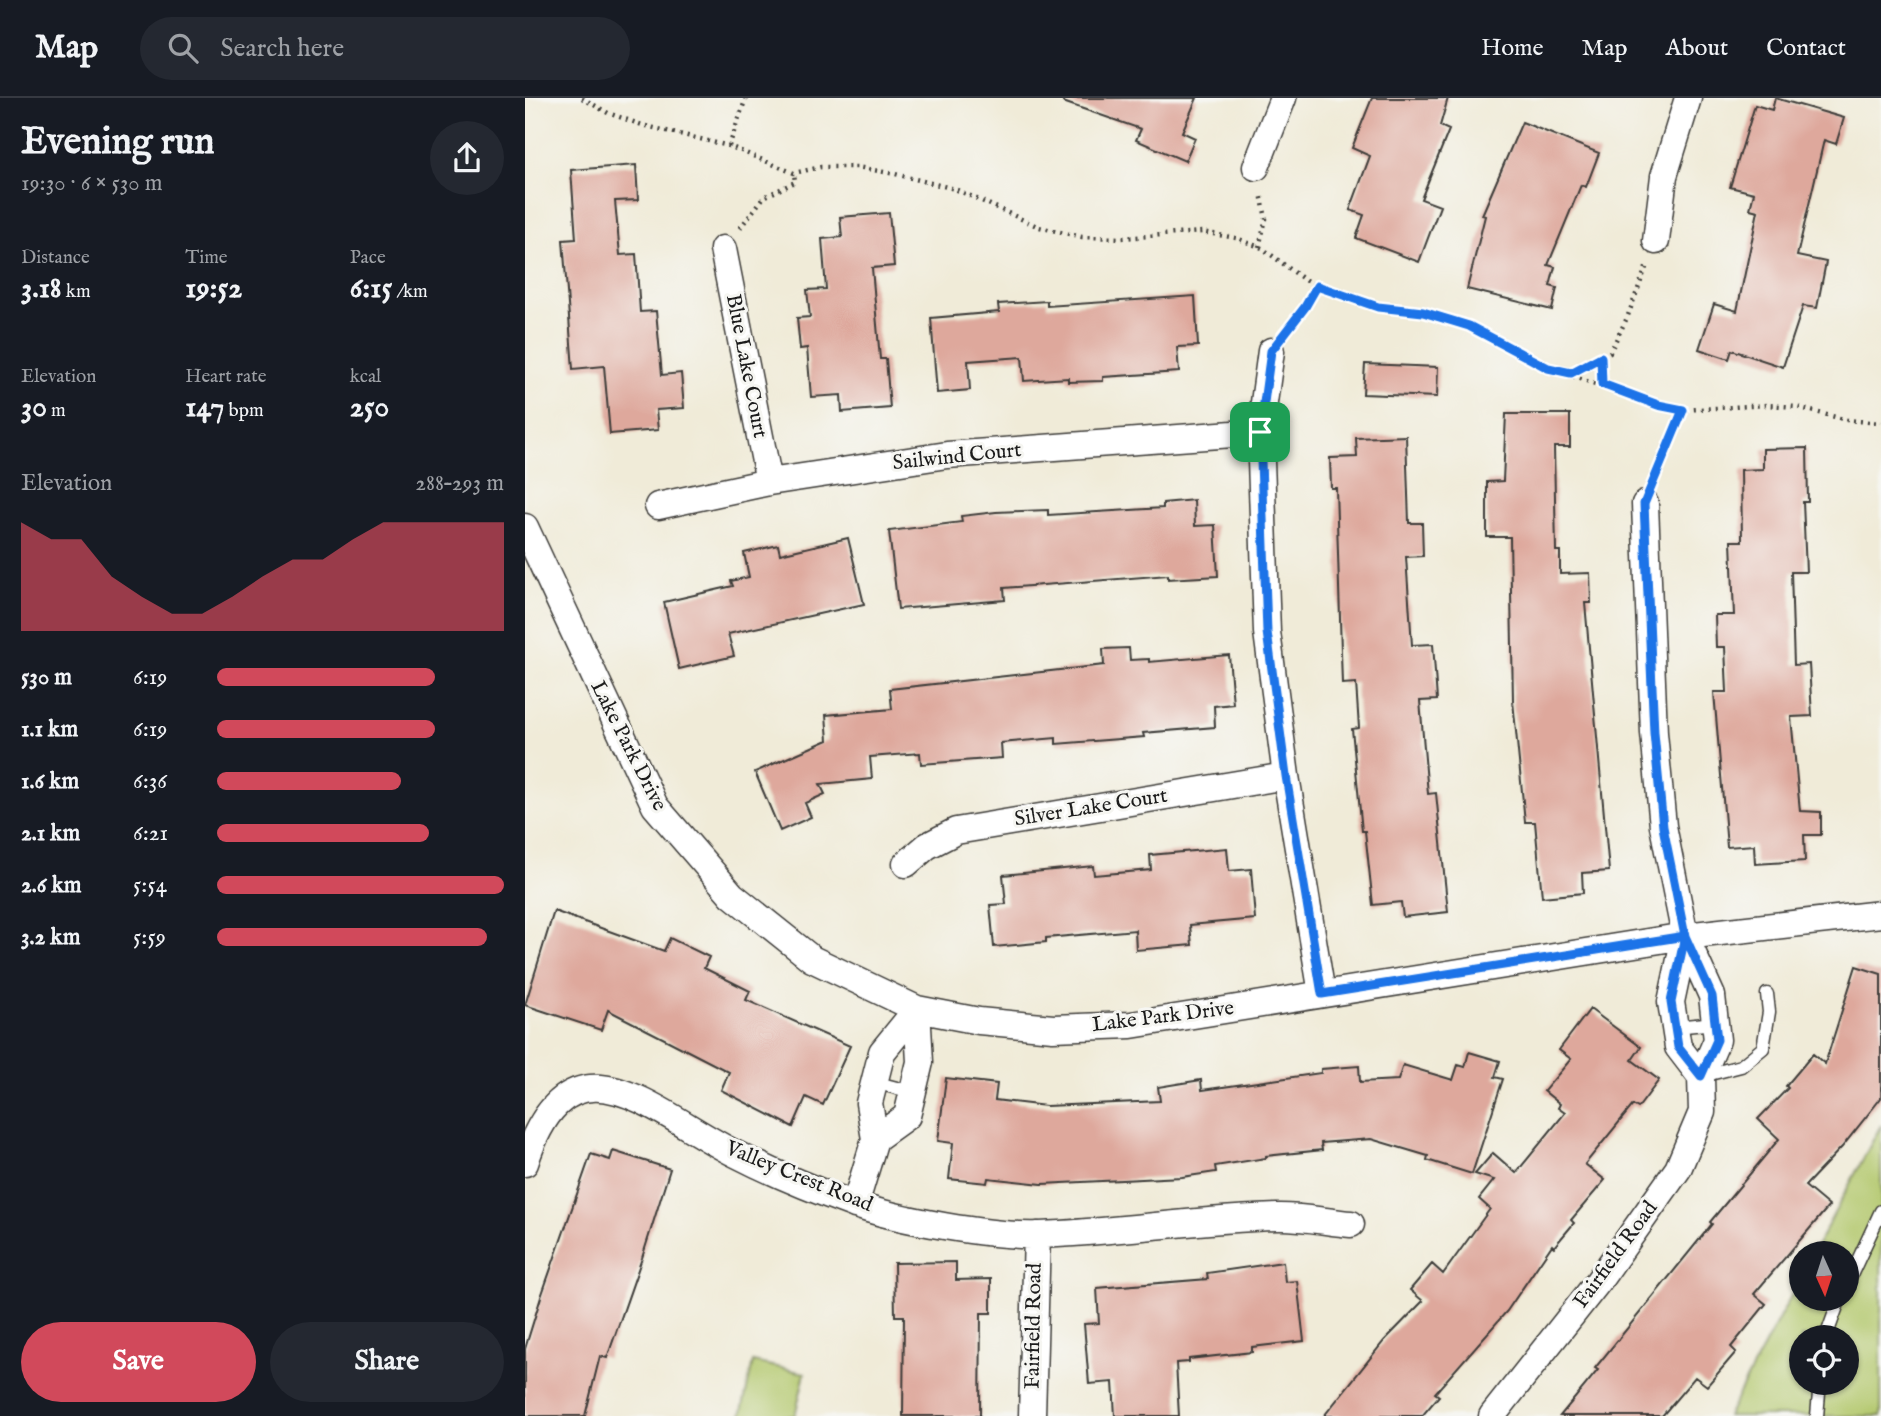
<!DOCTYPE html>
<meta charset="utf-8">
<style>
:root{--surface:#171b24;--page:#242831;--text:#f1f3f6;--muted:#9ea1a6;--line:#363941;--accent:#d1495b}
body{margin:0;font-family:"IM FELL English",serif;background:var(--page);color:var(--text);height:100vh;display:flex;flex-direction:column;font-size:26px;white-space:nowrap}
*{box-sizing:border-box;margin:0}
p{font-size:23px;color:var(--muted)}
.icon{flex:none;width:38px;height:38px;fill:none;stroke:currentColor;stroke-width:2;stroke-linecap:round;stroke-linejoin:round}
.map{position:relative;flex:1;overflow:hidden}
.sheet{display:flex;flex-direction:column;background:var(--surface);width:525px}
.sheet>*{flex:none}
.needle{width:46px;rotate:177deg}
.controls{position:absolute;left:1264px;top:1143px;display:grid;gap:14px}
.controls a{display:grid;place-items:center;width:70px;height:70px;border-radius:50%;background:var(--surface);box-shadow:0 2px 5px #0004;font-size:35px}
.pin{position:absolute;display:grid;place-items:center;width:60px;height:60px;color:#fff;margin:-30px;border-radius:14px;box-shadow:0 4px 10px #0006}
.round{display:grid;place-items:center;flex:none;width:74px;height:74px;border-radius:37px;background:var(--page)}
.summary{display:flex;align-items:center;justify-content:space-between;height:119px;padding:0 21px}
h1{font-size:38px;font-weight:800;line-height:52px}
.stats{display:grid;grid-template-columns:repeat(3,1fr);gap:10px;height:119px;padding:7px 21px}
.stats div{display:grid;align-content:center}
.stats b{font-size:30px;font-weight:800}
.stats small{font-size:19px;font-weight:400}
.stats p{font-size:19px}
.chart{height:196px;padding:14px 21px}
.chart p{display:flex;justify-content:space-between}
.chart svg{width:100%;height:126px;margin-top:7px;fill:var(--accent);opacity:.7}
.button{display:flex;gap:14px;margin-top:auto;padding:14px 21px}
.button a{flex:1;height:80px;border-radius:42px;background:var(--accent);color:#fff;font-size:28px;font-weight:800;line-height:80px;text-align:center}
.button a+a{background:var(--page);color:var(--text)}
ul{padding:0 21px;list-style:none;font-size:23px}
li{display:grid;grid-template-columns:112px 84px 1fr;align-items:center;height:52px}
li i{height:18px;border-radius:9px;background:var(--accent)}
header{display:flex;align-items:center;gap:42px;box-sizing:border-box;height:98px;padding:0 35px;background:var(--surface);border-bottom:2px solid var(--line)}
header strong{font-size:33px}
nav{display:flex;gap:38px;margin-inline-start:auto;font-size:24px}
.search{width:490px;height:63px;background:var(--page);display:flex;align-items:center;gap:18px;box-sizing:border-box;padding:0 24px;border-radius:38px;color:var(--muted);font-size:26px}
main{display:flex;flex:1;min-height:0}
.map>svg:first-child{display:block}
.green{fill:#b3c86d;stroke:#687244;stroke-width:2;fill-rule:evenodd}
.building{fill:#dea89c}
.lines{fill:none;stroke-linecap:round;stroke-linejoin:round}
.lane-casing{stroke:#3c3b38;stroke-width:15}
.street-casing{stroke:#3c3b38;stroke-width:29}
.path{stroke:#3c3b38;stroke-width:4.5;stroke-dasharray:2 5;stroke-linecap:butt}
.lane{stroke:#fff;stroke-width:12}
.street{stroke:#fff;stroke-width:26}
.route-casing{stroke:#fff;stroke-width:14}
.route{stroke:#1a73e8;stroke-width:9}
.labels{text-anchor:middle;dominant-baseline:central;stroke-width:6;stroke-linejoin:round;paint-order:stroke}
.street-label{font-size:21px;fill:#1c1c1c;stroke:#f6f6f2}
</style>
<header>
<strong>Map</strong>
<div class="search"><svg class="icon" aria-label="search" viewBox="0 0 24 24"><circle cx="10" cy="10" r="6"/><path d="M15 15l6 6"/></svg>Search here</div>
<nav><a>Home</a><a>Map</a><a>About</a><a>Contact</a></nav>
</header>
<main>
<section class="sheet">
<div class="summary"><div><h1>Evening run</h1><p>19:30 · 6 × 530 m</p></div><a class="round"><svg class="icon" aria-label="share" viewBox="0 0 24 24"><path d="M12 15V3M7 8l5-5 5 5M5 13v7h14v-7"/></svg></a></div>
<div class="stats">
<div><p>Distance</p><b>3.18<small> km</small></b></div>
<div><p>Time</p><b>19:52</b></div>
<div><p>Pace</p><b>6:15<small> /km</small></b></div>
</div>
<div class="stats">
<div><p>Elevation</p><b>30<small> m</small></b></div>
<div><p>Heart rate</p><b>147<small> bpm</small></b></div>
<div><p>kcal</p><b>250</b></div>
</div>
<div class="chart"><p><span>Elevation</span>288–293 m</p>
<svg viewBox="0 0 160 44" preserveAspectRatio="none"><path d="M0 44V6L10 12L20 12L30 25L40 32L50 38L60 38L70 32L80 25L90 19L100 19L110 12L120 6L130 6L140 6L150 6L160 6V44z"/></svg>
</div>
<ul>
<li><b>530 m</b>6:19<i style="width:76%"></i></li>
<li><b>1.1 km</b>6:19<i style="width:76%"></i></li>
<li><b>1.6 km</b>6:36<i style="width:64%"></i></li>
<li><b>2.1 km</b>6:21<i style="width:74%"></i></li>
<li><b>2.6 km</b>5:54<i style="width:100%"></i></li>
<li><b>3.2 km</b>5:59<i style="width:94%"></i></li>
</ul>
<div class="button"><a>Save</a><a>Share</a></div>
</section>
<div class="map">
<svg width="1356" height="1318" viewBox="0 0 1356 1318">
<rect width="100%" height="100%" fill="#f6f6f2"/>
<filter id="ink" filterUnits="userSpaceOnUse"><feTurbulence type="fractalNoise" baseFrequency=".0143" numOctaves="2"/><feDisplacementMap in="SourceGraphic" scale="14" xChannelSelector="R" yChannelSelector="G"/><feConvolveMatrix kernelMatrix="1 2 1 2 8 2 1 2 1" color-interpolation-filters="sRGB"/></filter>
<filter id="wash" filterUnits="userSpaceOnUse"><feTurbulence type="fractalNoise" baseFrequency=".00686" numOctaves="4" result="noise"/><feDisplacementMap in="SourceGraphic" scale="28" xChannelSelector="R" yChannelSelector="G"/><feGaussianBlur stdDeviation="1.57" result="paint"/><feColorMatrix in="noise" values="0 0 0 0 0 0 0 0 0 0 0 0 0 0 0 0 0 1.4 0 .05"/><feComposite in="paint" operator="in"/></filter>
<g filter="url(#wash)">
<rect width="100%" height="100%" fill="#f0ebd8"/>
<path class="green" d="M1356,1027v291h-154l74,-139v21h45v-45h-33zM1276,1239h45v45h-45z
M228,1264l52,11 -10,43h-54z"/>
<g id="blocks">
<path class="building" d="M539,0h133l-15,34 13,6 -10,23 -49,-21 5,-11 -78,-27z
M847,0h76l-8,28 9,4 -28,69 19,7 -21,56 -63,-24 8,-23 -14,-5 20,-54 -18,-8z
M1250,0l69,20 -8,26 -12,-4 -27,116 29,6 -9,46 -14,-2 -20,61 -51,-17 -3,9 -30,-10 15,-45 23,7 21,-100 -8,-2 4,-16 -24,-6 25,-82 17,5z
M997,24l77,31 -13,34 -5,-2 -33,80 7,2 -5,19 7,2 -5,22 -85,-21 18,-73 -3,-1z
M111,67l2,35 -23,1 5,54 16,-1 4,58 16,-1 6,64 19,-2 3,35 -28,2 2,20 -48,4 -6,-68 -31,3 -10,-129 13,-1 -5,-69z
M364,115l5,53 -22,2 8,91h6l4,49 -48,4 -1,-17 -30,2 -4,-49 -7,1 -3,-31 13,-1 -3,-27 19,-1 -4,-50 20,-2 -2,-20z
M670,198l3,50 -21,1 2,25 -76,5v4l-35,1v-4l-44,3 -2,-24 -54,4 2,29 -33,3 -6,-75 68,-6 -1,-8 49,-3v5z
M840,266l73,3 -1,30 -74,-3z
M981,316h64v33h-16l2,104h4v23l30,-1 1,30h-6l24,268 -27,2 1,20 -41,4 -7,-75h-10l-12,-121 -3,-164h-23v-55l16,-1z
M881,338l3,87h13l1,33 -17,1 6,88 21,-1 4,56 -17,1 8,93 8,-1 12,119 -45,5 -2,-15 -28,3 -8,-74h-3l-10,-102 7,-1 -3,-45 -14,1 -6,-196h-5l-1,-30 27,-1 -1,-19z
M1282,350l1,54h-5l3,70h-15l3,93 15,-1 3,52 -21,1 9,94 21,1v23h-17l1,26 -50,3 -1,-19 -27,2 -13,-155h13l-2,-45h-9l-1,-32h19l-3,-74h11l-1,-71 22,-1v-20z
M669,402l1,26 20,-1 3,51 -50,3v-4l-164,13 1,12 -107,9 -9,-78 73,-9 -1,-6 35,-4 52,-2v5l115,-7v-5z
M323,440l16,66 -136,30 6,22 -55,13 -15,-67 69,-16 -2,-5 18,-4 -5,-24 34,-8 2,9z
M604,550l1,12 19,-1v3l80,-7 4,49 -19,2 1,21 -72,6 1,4 -88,7v-6l-55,5 1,15 -81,6 -1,-11 -50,4 2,22 -52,5 5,10 -20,9 6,14 -31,14 -25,-59 73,-32 -2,-25 66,-6 -2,-20 214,-24 -1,-16z
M702,750l2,23 22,-2 4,50 -65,6 2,20 -56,5 -1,-20 -89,8v4l-52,5 -4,-42 16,-1 -3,-29 90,-9 1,9 57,-5 -1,-15z
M29,813l110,40 6,-13 39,19 -5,11 46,23 -4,9 104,46 -27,59 -17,-8 -13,30 -72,-37 8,-18 -121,-62 -7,20 -76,-25z
M1331,868l25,8v124l-39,49 -37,39 24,20 -75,88 12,10 -35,43 5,5 -29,34 -12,-9 -33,39h-102l38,-46 -3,-2 117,-144 -2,-2 69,-83 -21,-20 30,-31 -2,-2 27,-32 12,10z
M1065,911l51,38 -9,13 27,20 -21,28 -5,-3 -48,59 20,16 -34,40 3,3 -20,24 -2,-2 -45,66 -72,82 4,3 -17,20h-98l60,-75 39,-40 -13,-11 22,-26 11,10 47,-65 -11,-10 15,-19 -19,-6 18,-21 23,20 49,-60 -7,-5 2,-4 -16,-13 27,-32 -12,-9z
M944,954l31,9 -5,16 8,2 -31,95 -45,-14 1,-4 -57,-17 -50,4 1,7 -56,6v2l-51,8 1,6 -34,5 -140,7 -54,-6 -1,5 -38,-4 4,-36 -15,-2 8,-63 51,6 -2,16 51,6 114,-5 -2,-14 43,-7 1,10 119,-17v-4l38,-3 1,16 38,-2 5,-15 50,15 5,-15 7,2z
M88,1053l57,18 -28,89 -35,100 -7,-2 -15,60h-60v-67l16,-52 50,-143 19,6z
M431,1164v18l35,-1v34h-10l-1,103h-77l1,-100h-9l-1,-53z
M758,1164l2,20 12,-1 7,60 -52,6v5l-63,7v3l-13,1 3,53h-64l-2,-34 -24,2 -5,-60 15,-1 -2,-35 111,-9 -1,-6z"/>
</g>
</g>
<g filter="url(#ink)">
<use href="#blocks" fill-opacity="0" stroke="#3c3b38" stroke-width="2"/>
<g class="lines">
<g class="lane-casing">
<path id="lane" d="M1150,929l40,-4
M1177,978l39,-10 22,-18 6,-36 -2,-18
M349,984l38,10
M1321,1188l35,-75
M1301,1239l14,-39
M1292,1318l3,-34"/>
</g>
<g class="street-casing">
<path id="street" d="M731,69l27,-69
M1131,143l8,-65 24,-78
M198,151l46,233
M746,253l-11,81 7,200 19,144 36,218
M133,408l111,-24 178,-27 313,-23
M0,429l130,279 77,89 80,64 105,50 62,12 74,7 78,-3 554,-89 196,-22
M381,766l21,-18 29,-15 330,-55
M1160,838l-14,66 7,45 23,30
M350,1041l32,-23 13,-54 -3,-53
M0,1065c45,-140 130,-49 211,-9 37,19 78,36 117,50 44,16 140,33 187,31 79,-3 158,-16 237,-18 24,-1 50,5 74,7
M330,1107l20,-66 -6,-36 13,-51 35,-43
M507,1318l5,-181
M967,1318l106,-134 80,-113 24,-57 -1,-35 16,-37 -5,-44 -27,-60 -22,-110 -9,-93 -9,-229"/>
</g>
<path class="path" d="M57,0l26,15 34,12 87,21 65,27 27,-6h36l38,7 60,15 84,38 43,10 40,1 80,-6 34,6 26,10 44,33 34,15 38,11 45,5 46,14 79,42 110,37 25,5 84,-5 29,2 51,13 34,3
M204,48l17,-48
M215,130l24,-31 31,-15 -1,-9
M734,149l7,-28 -5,-26
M761,233l31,-45
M1076,259l1,27
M1047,274l38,-20 17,-34 20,-53
M1129,383l29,-71"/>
<use href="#lane" class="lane"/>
<use href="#street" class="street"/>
</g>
</g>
<g class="lines" filter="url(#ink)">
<g class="route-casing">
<path id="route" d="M735,334l7,200 19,144 36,218 363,-58 27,60 5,44 -16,36 -23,-29 -7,-45 14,-66 -22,-109 -9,-94 -10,-229 39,-94 -25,-5 -56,-21 -1,-27 -30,16 -23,-5 -79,-42 -46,-14 -45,-5 -61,-21 -12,21 -34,44 -11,81"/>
</g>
<use href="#route" class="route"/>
</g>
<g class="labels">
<g class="street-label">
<text transform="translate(221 268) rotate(79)">Blue Lake Court</text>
<text transform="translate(432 359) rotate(-6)">Sailwind Court</text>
<text transform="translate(103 648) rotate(63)">Lake Park Drive</text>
<text transform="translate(566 710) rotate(-9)">Silver Lake Court</text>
<text transform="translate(638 919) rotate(-7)">Lake Park Drive</text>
<text transform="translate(274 1079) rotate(22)">Valley Crest Road</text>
<text transform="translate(1091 1157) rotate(-54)">Fairfield Road</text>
<text transform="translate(509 1228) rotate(-89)">Fairfield Road</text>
</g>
</g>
</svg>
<div class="controls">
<a><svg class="needle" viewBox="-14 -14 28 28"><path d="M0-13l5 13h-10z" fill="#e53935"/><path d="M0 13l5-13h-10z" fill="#9ea1a6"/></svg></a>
<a><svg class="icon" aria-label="locate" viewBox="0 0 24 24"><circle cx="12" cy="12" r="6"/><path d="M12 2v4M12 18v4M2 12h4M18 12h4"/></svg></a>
</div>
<div class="pin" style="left:735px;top:334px;background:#1e9e55"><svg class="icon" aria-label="arrive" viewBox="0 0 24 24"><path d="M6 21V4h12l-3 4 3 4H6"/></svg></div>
</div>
</main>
